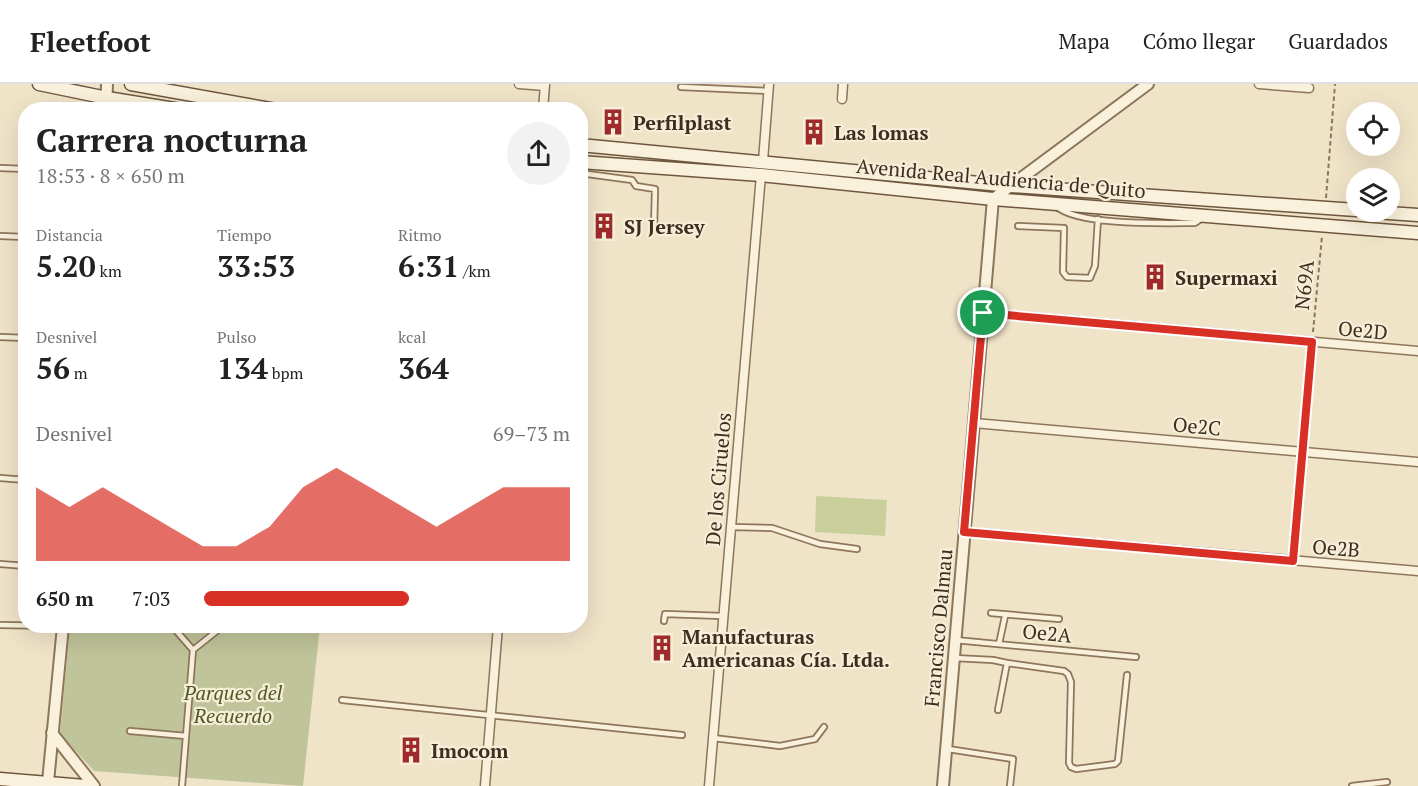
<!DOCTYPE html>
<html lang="es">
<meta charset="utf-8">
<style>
:root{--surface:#fff;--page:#f2f2f2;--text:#222;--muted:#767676;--line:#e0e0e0;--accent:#d93025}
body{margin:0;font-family:"PT Serif",serif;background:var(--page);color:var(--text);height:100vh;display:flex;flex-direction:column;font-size:22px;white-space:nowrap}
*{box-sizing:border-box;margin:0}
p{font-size:20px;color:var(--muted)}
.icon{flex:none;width:33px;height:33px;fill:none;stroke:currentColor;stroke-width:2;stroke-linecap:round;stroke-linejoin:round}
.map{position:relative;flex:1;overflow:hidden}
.panel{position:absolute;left:18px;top:18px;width:570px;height:531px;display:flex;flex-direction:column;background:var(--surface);border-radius:24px;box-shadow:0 6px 24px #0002}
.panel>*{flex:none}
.tools{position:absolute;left:1346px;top:18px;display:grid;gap:12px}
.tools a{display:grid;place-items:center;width:54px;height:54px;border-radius:50%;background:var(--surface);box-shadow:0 6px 24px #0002;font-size:30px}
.pin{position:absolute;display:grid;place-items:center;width:51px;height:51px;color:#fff;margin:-26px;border:3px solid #fff;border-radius:50%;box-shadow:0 2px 6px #0007}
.round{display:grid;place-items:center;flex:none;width:63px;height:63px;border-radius:32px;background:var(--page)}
.head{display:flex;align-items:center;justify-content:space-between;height:102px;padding:0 18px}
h1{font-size:33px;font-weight:700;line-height:45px}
.stats{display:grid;grid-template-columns:repeat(3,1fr);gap:9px;height:102px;padding:6px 18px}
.stats div{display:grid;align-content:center}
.stats b{font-size:30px;font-weight:700}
.stats small{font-size:16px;font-weight:400}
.stats p{font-size:16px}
.chart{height:168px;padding:12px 18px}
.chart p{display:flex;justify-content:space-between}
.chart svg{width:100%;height:108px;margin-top:6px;fill:var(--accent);opacity:.7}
ul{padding:0 18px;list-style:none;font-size:20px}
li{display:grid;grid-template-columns:96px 72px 1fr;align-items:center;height:45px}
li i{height:15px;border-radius:8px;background:var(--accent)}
header{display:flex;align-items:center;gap:36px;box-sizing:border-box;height:84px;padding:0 30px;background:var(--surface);border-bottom:2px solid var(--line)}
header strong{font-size:28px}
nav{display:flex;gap:33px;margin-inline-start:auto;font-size:21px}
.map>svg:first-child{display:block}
.green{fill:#c9cf9b}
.cemetery{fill:#bfc49a}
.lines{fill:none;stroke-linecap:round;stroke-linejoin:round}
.service-casing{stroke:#8d765c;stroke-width:8}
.minor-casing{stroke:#8d765c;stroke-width:11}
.tertiary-casing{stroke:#8d765c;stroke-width:14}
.secondary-casing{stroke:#6f573f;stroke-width:15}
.path{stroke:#8d765c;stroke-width:2;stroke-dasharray:4.5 3;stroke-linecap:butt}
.service{stroke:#faf1dc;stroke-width:4.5}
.minor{stroke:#faf1dc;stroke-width:8}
.tertiary{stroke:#faf1dc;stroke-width:10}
.secondary{stroke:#faf1dc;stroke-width:12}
.route-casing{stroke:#fff;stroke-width:12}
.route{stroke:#d93025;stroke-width:8}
.labels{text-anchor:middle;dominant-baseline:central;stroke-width:4.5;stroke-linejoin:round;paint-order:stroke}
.poi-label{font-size:20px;font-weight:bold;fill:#3d2e20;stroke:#f7eed8;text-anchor:start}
.street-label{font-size:20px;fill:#3d2e20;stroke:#f7eed8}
.park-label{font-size:20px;font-style:italic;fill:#4d5a26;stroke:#f7eed8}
</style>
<header>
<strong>Fleetfoot</strong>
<nav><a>Mapa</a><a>Cómo llegar</a><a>Guardados</a></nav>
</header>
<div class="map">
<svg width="1418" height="702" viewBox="0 0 1418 702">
<rect width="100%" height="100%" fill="#f0e4c8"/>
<path class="green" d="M816,412l71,4 -2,36 -70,-4z"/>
<path class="cemetery" d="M70,542h250l-17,160 -209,-15 -34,-37z"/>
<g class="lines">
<g class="service-casing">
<path id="service" d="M681,3l87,4
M0,84l26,1
M580,89l52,7 4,6 19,3 -1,41
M1057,123c24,19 107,16 138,16l6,-4
M1018,142l46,2 -1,44 4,5 23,1 5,-12 3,-47
M0,152l26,1
M0,253l26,1
M0,394l26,2
M731,443l41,1 48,16 37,5
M0,480l26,2
M991,529l68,6
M664,537l1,-7 58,2
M0,541l54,1
M172,542l21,24
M955,556l181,17
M999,560l6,-28
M954,574l39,2 14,3 -9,47
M1007,579l57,8 4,3 3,8 -2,81 2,4 5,2 39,-5 3,-3 9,-86
M342,616l340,35
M130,647l56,5
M713,654l67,8 35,-7 9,-12
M948,665l65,10 -3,27
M182,702l11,-136 30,-24
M1352,702l35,-4"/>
</g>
<g class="minor-casing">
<path id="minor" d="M519,0l26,2
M1259,0l50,4
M842,15l1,-15
M543,26l2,-26
M763,77l6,-77
M983,229l435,38
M974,339l444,39
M964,448l454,39
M485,702l13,-160
M709,702l52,-611"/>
</g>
<g class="tertiary-casing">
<path id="tertiary" d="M106,26l1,-26
M52,649l42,53
M48,698l15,-156
M943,702l50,-587 155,-115"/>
</g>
<g class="secondary-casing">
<path id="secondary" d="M39,0l68,14 74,12
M131,0l145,26
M580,61l431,41 345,24
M580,78l181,13 232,24 425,34
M1374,128l44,3
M0,695l85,7"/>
</g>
<path class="path" d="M1326,114l9,-114
M1313,248l9,-96
M1303,359l8,-93
M1294,466l8,-90"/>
<use href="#service" class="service"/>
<use href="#minor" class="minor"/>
<use href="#tertiary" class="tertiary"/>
<use href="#secondary" class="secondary"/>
</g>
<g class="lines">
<g class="route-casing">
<path id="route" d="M983,229l329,29 -19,219 -329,-29z"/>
</g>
<use href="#route" class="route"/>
</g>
<defs>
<g id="building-bare" transform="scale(2.07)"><path d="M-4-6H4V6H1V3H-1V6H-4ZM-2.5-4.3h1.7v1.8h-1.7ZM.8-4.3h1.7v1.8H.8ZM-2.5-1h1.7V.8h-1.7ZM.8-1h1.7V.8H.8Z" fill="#9e2a2b" stroke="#f7eed8" stroke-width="2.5" paint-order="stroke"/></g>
</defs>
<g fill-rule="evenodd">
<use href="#building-bare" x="613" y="38"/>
<use href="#building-bare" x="814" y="48"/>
<use href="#building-bare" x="604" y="142"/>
<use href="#building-bare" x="1155" y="193"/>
<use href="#building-bare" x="662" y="564"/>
<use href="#building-bare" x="411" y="666"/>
</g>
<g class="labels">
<g class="poi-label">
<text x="633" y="38">Perfilplast</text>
<text x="834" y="48">Las lomas</text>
<text x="624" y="142">SJ Jersey</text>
<text x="1175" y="193">Supermaxi</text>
<text x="682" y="552">Manufacturas<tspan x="682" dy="23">Americanas Cía. Ltda.</tspan></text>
<text x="431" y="666">Imocom</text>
</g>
<g class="street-label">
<text transform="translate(1001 94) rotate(5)">Avenida Real Audiencia de Quito</text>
<text transform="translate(1304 201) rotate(-84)">N69A</text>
<text transform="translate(1363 246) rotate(5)">Oe2D</text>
<text transform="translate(1197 342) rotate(5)">Oe2C</text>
<text transform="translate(718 395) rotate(-85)">De los Ciruelos</text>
<text transform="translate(1336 464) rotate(4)">Oe2B</text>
<text transform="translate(938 544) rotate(-85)">Francisco Dalmau</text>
<text transform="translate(1047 549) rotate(5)">Oe2A</text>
</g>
<g class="park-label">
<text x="233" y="608">Parques del<tspan x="233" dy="23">Recuerdo</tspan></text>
</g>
</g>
</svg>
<div class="tools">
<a><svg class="icon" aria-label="locate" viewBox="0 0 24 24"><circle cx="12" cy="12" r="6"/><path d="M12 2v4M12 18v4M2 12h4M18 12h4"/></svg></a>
<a><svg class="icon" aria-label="layers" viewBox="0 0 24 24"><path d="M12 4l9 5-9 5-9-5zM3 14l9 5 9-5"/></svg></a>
</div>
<div class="pin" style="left:983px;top:229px;background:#1e9e55"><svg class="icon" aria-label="arrive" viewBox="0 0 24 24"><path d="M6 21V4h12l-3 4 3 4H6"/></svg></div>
<section class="panel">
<div class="head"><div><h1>Carrera nocturna</h1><p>18:53 · 8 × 650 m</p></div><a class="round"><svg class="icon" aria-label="share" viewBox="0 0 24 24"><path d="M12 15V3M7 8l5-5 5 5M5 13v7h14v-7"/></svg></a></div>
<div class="stats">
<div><p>Distancia</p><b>5.20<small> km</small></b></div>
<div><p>Tiempo</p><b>33:53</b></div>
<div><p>Ritmo</p><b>6:31<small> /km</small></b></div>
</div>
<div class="stats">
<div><p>Desnivel</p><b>56<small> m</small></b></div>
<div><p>Pulso</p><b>134<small> bpm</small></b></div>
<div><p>kcal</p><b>364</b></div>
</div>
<div class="chart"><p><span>Desnivel</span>69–73 m</p>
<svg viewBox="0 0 160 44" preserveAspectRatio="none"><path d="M0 44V14L10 22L20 14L30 22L40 30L50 38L60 38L70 30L80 14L90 6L100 14L110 22L120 30L130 22L140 14L150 14L160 14V44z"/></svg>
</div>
<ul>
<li><b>650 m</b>7:03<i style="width:56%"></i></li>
</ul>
</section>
</div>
